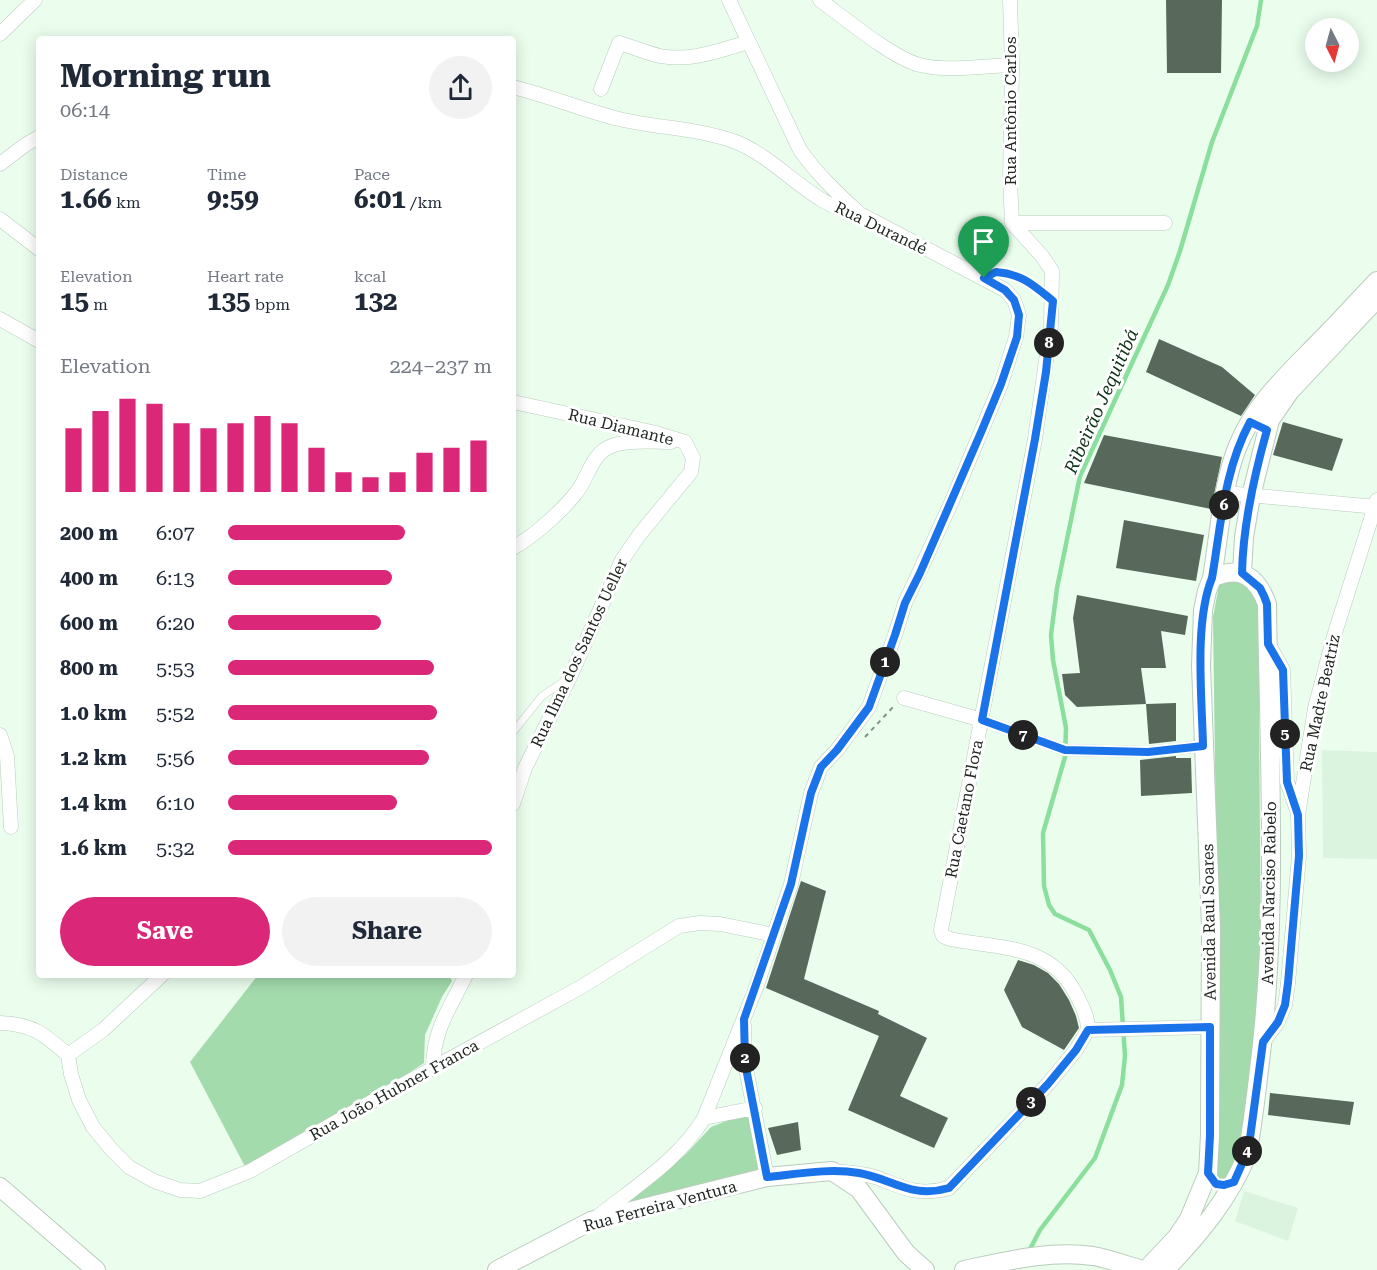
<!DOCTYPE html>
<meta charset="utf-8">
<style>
:root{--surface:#fff;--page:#f2f2f3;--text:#1f2937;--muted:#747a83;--accent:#db2777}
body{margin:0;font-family:"Roboto Serif",serif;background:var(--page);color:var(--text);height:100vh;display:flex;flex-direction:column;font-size:22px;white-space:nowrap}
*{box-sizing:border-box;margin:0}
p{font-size:20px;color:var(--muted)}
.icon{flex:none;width:33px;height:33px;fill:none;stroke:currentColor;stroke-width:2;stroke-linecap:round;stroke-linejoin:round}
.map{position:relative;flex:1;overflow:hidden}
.details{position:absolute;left:36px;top:36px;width:480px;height:942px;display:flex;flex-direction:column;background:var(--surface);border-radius:6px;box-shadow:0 3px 15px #0003}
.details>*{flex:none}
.needle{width:39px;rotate:174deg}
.tools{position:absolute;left:1305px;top:18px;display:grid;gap:12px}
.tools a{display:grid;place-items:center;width:54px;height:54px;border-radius:50%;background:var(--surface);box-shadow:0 3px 15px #0003;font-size:30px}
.pin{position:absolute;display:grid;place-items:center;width:51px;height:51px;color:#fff;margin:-62px -26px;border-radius:50% 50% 50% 0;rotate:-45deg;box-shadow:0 0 6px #0007}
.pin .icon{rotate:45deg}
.km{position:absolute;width:30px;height:30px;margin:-15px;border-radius:50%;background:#222;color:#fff;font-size:16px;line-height:30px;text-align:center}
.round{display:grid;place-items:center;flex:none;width:63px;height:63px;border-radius:32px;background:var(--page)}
.summary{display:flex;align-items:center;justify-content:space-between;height:102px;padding:0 24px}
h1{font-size:33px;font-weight:700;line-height:45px}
.figures{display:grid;grid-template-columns:repeat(3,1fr);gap:9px;height:102px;padding:6px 24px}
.figures div{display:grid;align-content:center}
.figures b{font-size:26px;font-weight:700}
.figures small{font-size:16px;font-weight:400}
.figures p{font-size:16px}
.chart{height:168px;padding:12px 24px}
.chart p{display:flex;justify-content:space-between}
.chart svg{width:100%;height:108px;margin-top:6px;stroke:var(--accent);stroke-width:6}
.cta{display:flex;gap:12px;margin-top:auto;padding:12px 24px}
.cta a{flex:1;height:69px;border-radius:36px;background:var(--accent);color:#fff;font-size:24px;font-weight:700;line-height:69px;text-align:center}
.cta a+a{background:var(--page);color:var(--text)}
ul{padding:0 24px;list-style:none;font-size:20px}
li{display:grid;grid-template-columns:96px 72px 1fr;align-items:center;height:45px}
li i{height:15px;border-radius:8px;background:var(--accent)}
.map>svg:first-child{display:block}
.built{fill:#daf4df}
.green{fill:#a3dbad}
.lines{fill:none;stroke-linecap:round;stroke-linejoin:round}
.stream{stroke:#8adf9d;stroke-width:4.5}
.building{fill:#58695b}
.service-casing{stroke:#b9ccbc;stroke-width:8}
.pedestrian-casing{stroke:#b9ccbc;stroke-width:12}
.minor-casing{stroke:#b9ccbc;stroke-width:15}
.tertiary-casing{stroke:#b9ccbc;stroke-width:20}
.path{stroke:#849086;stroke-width:2;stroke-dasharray:4.5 4.5;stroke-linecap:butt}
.service{stroke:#fff;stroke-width:7}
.pedestrian{stroke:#fff;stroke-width:10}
.minor{stroke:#fff;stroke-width:14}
.tertiary{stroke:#fff;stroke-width:18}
.route-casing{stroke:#fff;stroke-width:12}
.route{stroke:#1a73e8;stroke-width:8}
.labels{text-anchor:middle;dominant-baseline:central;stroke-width:6;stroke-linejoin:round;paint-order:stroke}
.street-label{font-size:16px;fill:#1e251f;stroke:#fff}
.water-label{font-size:18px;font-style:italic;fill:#0f3319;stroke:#fff}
</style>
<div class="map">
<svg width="1377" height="1270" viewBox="0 0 1377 1270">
<rect width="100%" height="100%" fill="#ebfeee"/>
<path class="built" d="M1322,750l55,2v107l-54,-1z
M1244,1191l54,17 -10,33 -53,-20z"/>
<path class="green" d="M1243,575l17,17 -1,118 2,253 -18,188 -9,27 -13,4 -8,-8 3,-337 -3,-220 7,-37z
M258,975h191l3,6 -10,16 -17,38 -1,28 -174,113 -60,-114z
M749,1112l14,59 -151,41 74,-58 25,-27z"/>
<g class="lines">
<path class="stream" d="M1028,1253l12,-23 55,-72 27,-73 3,-29 -4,-59 -11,-27 -21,-40 -34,-16 -6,-9 -5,-19 -1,-53 22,-76 1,-29 -13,-68 -2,-25 6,-47 23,-112 88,-191 12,-34 32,-109 45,-116 4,-26"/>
</g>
<path class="building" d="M1166,0h56l-1,73h-54z
M1159,339l63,28 33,28 -14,21 -95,-44z
M1283,422l60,17 -11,32 -59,-16z
M1104,435l118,22 -11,52 -127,-26z
M1124,520l80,15 -8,46 -80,-13z
M1077,595l111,21 -3,19 -24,-4 5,37h-25l5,36 -69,3 -12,-12 -3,-21 18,-1 -7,-55z
M1176,703v38l-27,3 -3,-40z
M1176,756v2h15l1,35 -51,3 -1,-36z
M801,881l25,10 -22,88 75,32 -1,3 49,24 -27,58 48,22 -14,30 -86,-38 31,-74 -113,-48z
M1018,960l16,5 14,8 11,11 10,16 7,16 3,12 -15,22 -42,-23 -18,-37z
M1270,1093l84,9 -4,23 -82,-10z
M798,1122l3,28 -24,5 -9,-27z"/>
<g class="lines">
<g class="service-casing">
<path id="service" d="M513,732l29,-36 24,-16"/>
</g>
<g class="pedestrian-casing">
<path id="pedestrian" d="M982,720l83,30 83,2 55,-6"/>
</g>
<g class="minor-casing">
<path id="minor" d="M729,0l71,150c17,24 37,43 59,63
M820,0c23,17 74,59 100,65 29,7 62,1 92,0
M1010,0l2,65 -2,115 2,43
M0,34l35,-34
M513,87c36,9 70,23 106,32 38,9 79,9 117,23 45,18 76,66 126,73l143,75 9,10 5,15 -3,22 -15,47 -49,117 -47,102 -10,32 -26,72 -32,43 -16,17 -10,26 -20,91 -35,104 -52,130c-25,42 -71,70 -108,100
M601,89l18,-46c14,4 28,10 41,13 31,6 60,-6 89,-14
M0,164l25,-19 14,-8
M0,219l39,30
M1012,223l30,33 10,15 -1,54 -16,114 -94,491 2,6 7,3c49,10 101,4 127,57 6,12 11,21 11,34
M1012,223h153
M0,319l39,22
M513,402l139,30 33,10 8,16 -2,14 -51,62 -18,26 -52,117 -45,91 -12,36
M1226,493l151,14
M513,548c21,-12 48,-36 63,-55 11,-13 15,-36 31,-45 15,-9 47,-6 64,-6
M1269,645l14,25 4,112 11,31
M904,698l78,22
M0,735l7,21 4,71
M0,1023c33,1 44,11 68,32l3,19 8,26 14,27 18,22 18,18 25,14 26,9 20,1 50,-20 112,-64 219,-120 98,-61 21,-3 20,1 54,11
M744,1025l1,38 22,114
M1088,1030l122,-3
M1263,1042l15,-20 7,-17 3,-22 11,-127 -1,-41 17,-107 19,-72 43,-136
M68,1055l35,-25 59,-55
M433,1068c0,-38 17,-60 33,-93
M704,1118l51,-10
M832,1171c14,1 29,2 43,6 27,10 43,20 74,11l99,-104 28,-34 12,-20"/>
</g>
<g class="tertiary-casing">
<path id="tertiary" d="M1242,573l2,-36 7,-41 19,-76 20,-29 80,-85 7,-14
M1212,578c7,-41 10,-92 25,-130 17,-44 52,-75 84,-108 19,-19 37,-39 56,-59
M0,1187l96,83
M497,1270l94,-49 176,-44 65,-6 27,18 47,64 19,17
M964,1270c42,-9 86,-20 129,-14 17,3 33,9 49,14
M1146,1270l31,-33 12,-18 19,-46 2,-38 1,-208 -10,-261 2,-56 4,-19 5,-13c28,-13 45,-2 55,26 2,158 12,317 -9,474 -3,26 -6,51 -11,77 -18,44 -49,81 -82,115"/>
</g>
<path class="path" d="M1003,272l21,6 14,11
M865,737l29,-31"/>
<use href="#service" class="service"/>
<use href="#pedestrian" class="pedestrian"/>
<use href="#minor" class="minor"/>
<use href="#tertiary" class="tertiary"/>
</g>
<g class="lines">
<g class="route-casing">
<path id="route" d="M996,272c26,2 37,13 57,29l-7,71 -11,67 -53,281 83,30 83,2 55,-6c-1,-48 -9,-124 9,-168 9,-53 12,-108 38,-156l17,8c-13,46 -24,94 -25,143l18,15 4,8 3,8 1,40 15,26 4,112 11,33 1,41 -11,127 -3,22 -7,17 -15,20 -13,96 -4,17 -12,27 -10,3 -8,-1 -8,-11 2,-38v-108l-122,3 -12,20 -28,34 -99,104c-38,11 -56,-9 -90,-15 -30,-5 -62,1 -92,4l-22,-114 -1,-44 47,-135 20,-91 10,-26 16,-17 32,-43 26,-72 10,-32 15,-30 62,-143 19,-46 16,-47 2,-22 -5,-15 -9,-10 -21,-12z"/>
</g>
<use href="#route" class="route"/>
</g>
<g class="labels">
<g class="street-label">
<text transform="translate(1010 111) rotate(-90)">Rua Antônio Carlos</text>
<text transform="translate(881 228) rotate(26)">Rua Durandé</text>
<text transform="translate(621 427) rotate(14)">Rua Diamante</text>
<text transform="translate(579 653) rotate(-65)">Rua Ilma dos Santos Ueller</text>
<text transform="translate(1320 703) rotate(-78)">Rua Madre Beatriz</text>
<text transform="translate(964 809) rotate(-79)">Rua Caetano Flora</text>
<text transform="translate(1269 893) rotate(-89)">Avenida Narciso Rabelo</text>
<text transform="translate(1209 922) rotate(-91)">Avenida Raul Soares</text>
<text transform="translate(394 1090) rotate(-29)">Rua João Hubner Franca</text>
<text transform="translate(660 1206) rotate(-15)">Rua Ferreira Ventura</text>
</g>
<g class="water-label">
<text transform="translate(1101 401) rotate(-66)">Ribeirão Jequitibá</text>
</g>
</g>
</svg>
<div class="tools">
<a><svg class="needle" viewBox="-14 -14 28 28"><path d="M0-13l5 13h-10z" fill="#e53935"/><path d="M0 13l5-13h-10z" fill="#747a83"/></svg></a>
</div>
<div class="pin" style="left:984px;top:278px;background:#1e9e55"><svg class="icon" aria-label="arrive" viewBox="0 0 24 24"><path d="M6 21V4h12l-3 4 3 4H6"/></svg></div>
<b class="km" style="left:885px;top:662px">1</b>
<b class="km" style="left:745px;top:1058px">2</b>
<b class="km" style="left:1031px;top:1102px">3</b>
<b class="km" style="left:1247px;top:1151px">4</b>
<b class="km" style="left:1285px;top:734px">5</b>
<b class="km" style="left:1224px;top:505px">6</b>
<b class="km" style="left:1023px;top:735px">7</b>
<b class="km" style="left:1049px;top:343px">8</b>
<section class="details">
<div class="summary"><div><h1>Morning run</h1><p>06:14</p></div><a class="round"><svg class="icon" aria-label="share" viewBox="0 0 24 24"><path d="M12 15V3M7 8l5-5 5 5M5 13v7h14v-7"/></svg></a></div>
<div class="figures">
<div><p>Distance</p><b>1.66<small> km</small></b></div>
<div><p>Time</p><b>9:59</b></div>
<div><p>Pace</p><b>6:01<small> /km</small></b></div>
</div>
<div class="figures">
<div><p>Elevation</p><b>15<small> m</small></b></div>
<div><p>Heart rate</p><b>135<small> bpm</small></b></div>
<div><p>kcal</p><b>132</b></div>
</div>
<div class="chart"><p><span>Elevation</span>224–237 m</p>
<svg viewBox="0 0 160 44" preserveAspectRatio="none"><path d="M5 44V18M15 44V11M25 44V6M35 44V8M45 44V16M55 44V18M65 44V16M75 44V13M85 44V16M95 44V26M105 44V36M115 44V38M125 44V36M135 44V28M145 44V26M155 44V23"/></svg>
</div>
<ul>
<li><b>200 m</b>6:07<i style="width:67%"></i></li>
<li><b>400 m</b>6:13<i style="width:62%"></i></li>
<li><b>600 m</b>6:20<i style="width:58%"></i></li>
<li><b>800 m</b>5:53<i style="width:78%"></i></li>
<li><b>1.0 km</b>5:52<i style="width:79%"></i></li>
<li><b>1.2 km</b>5:56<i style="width:76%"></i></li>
<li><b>1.4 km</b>6:10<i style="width:64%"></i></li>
<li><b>1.6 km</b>5:32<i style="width:100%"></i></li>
</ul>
<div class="cta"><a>Save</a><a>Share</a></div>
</section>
</div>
